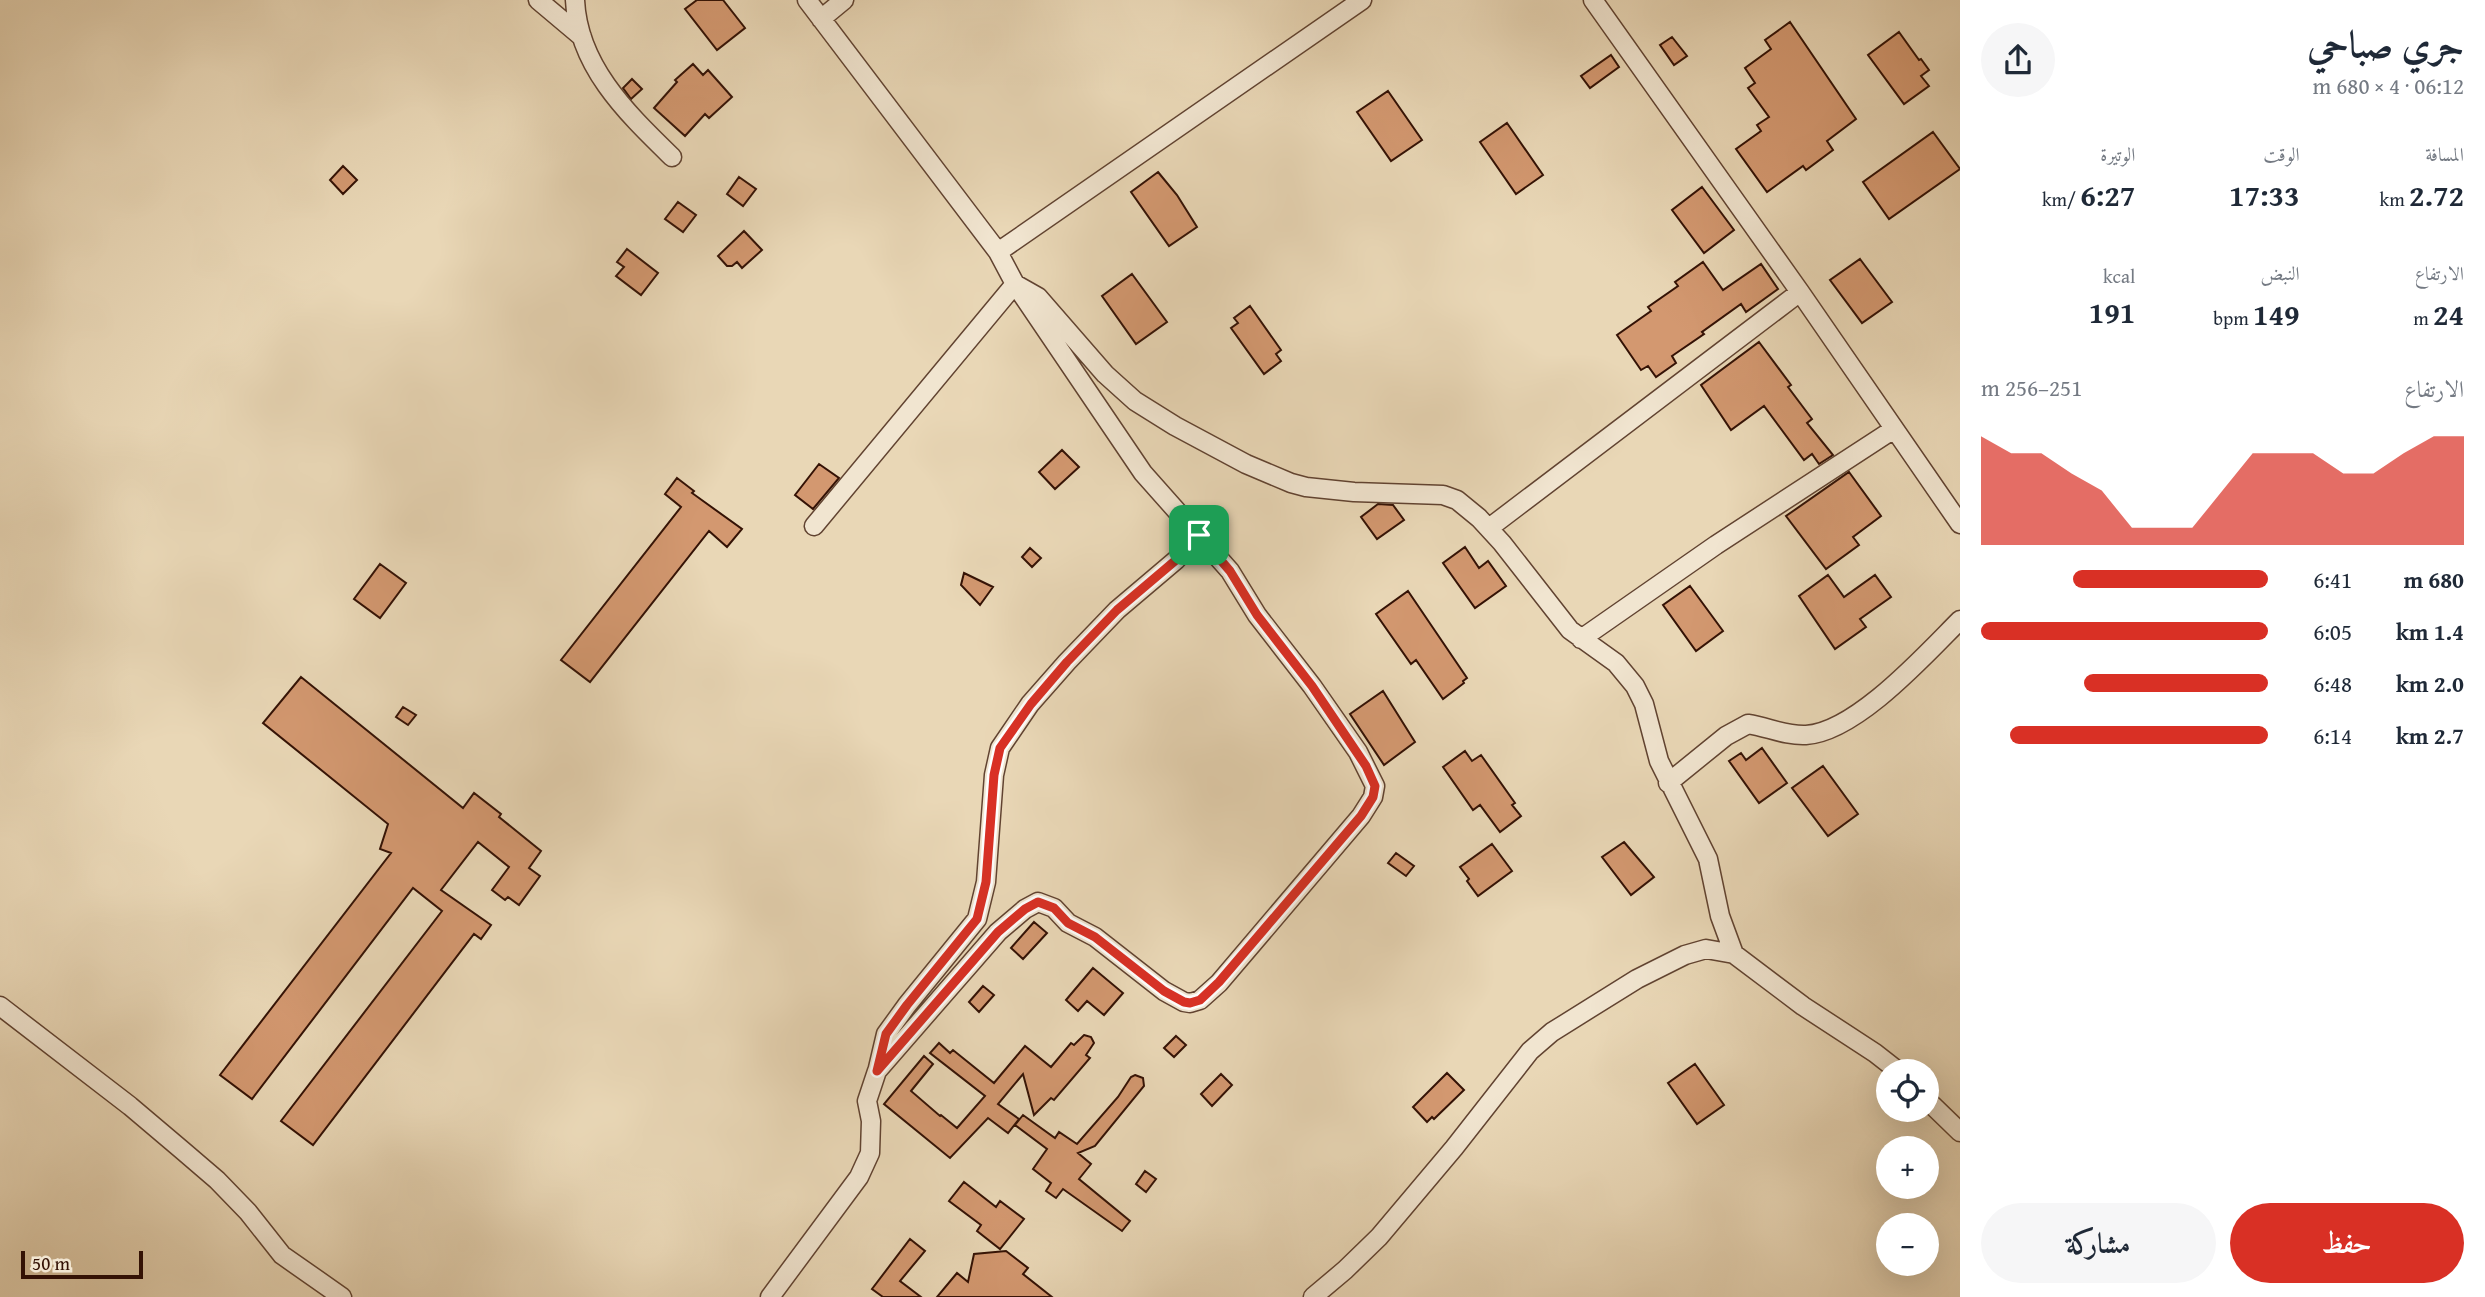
<!DOCTYPE html>
<html lang="ar">
<meta charset="utf-8">
<style>
:root{--surface:#fff;--page:#f6f6f7;--text:#1f2937;--muted:#747a83;--accent:#d93025}
body{margin:0;font-family:"Gentium Book Plus",Amiri,serif;background:var(--page);color:var(--text);direction:rtl;height:100vh;display:flex;flex-direction:column;font-size:26px;white-space:nowrap}
*{box-sizing:border-box;margin:0}
p{font-size:23px;color:var(--muted)}
.icon{flex:none;width:38px;height:38px;fill:none;stroke:currentColor;stroke-width:2;stroke-linecap:round;stroke-linejoin:round}
.map{position:relative;flex:1;overflow:hidden;direction:ltr}
.side{display:flex;flex-direction:column;background:var(--surface);width:525px}
.side>*{flex:none}
.controls{position:absolute;left:1876px;top:1059px;display:grid;gap:14px}
.controls a{display:grid;place-items:center;width:63px;height:63px;border-radius:50%;background:var(--surface);box-shadow:0 7px 28px #0002;font-size:35px}
.scale{position:absolute;left:21px;bottom:18px;width:122px;box-sizing:border-box;padding-left:7px;border:4px solid #341205;border-top:0;font-size:19px;line-height:24px;white-space:nowrap;color:#341205;-webkit-text-stroke:5px #f1e5d0;paint-order:stroke}
.pin{position:absolute;display:grid;place-items:center;width:60px;height:60px;color:#fff;margin:-30px;border-radius:14px;box-shadow:0 4px 10px #0006}
.round{display:grid;place-items:center;flex:none;width:74px;height:74px;border-radius:37px;background:var(--page)}
.headline{display:flex;align-items:center;justify-content:space-between;height:119px;padding:0 21px}
h1{font-size:38px;font-weight:600;line-height:52px}
.metrics{display:grid;grid-template-columns:repeat(3,1fr);gap:10px;height:119px;padding:7px 21px}
.metrics div{display:grid;align-content:center}
.metrics b{font-size:30px;font-weight:600}
.metrics small{font-size:19px;font-weight:400}
.metrics p{font-size:19px}
.chart{height:196px;padding:14px 21px}
.chart p{display:flex;justify-content:space-between}
.chart svg{width:100%;height:126px;margin-top:7px;fill:var(--accent);opacity:.7}
.button{display:flex;gap:14px;margin-top:auto;padding:14px 21px}
.button a{flex:1;height:80px;border-radius:42px;background:var(--accent);color:#fff;font-size:28px;font-weight:600;line-height:80px;text-align:center}
.button a+a{background:var(--page);color:var(--text)}
ul{padding:0 21px;list-style:none;font-size:23px}
li{display:grid;grid-template-columns:112px 84px 1fr;align-items:center;height:52px}
li i{height:18px;border-radius:9px;background:var(--accent)}
main{display:flex;flex:1;min-height:0}
.map>svg:first-child{display:block}
.building{fill:#d39870;stroke:#341205;stroke-width:2}
.lines{fill:none;stroke-linecap:round;stroke-linejoin:round}
.minor-casing{stroke:#614331;stroke-width:21}
.minor{stroke:#f1e5d0;stroke-width:18}
.route-casing{stroke:#fff;stroke-width:14}
.route{stroke:#d93025;stroke-width:9}
</style>
<main>
<section class="side">
<div class="headline"><div><h1>جري صباحي</h1><p>06:12 · 4 × 680 m</p></div><a class="round"><svg class="icon" aria-label="share" viewBox="0 0 24 24"><path d="M12 15V3M7 8l5-5 5 5M5 13v7h14v-7"/></svg></a></div>
<div class="metrics">
<div><p>المسافة</p><b>2.72<small> km</small></b></div>
<div><p>الوقت</p><b>17:33</b></div>
<div><p>الوتيرة</p><b>6:27<small> /km</small></b></div>
</div>
<div class="metrics">
<div><p>الارتفاع</p><b>24<small> m</small></b></div>
<div><p>النبض</p><b>149<small> bpm</small></b></div>
<div><p>kcal</p><b>191</b></div>
</div>
<div class="chart"><p><span>الارتفاع</span>251–256 m</p>
<svg viewBox="0 0 160 44" preserveAspectRatio="none"><path d="M0 44V6L10 12L20 12L30 19L40 25L50 38L60 38L70 38L80 25L90 12L100 12L110 12L120 19L130 19L140 12L150 6L160 6V44z"/></svg>
</div>
<ul>
<li><b>680 m</b>6:41<i style="width:68%"></i></li>
<li><b>1.4 km</b>6:05<i style="width:100%"></i></li>
<li><b>2.0 km</b>6:48<i style="width:64%"></i></li>
<li><b>2.7 km</b>6:14<i style="width:90%"></i></li>
</ul>
<div class="button"><a>حفظ</a><a>مشاركة</a></div>
</section>
<div class="map">
<svg width="1960" height="1297" viewBox="0 0 1960 1297">
<rect width="100%" height="100%" fill="#e9d7b6"/>
<filter id="stains"><feTurbulence type="fractalNoise" baseFrequency=".00286" numOctaves="4"/><feColorMatrix values="0 0 0 0 .2 0 0 0 0 .09 0 0 0 0 .02 0 0 0 .5 -.17"/></filter>
<radialGradient id="worn" r=".72"><stop offset=".6" stop-color="#630" stop-opacity="0"/><stop offset="1" stop-color="#630" stop-opacity=".3"/></radialGradient>
<path class="building" d="M697,0h26l22,28 -28,22 -32,-41z
M1790,22l66,97 -29,22 6,9 -27,20 -3,-4 -36,26 -31,-43 25,-18 -4,-6 12,-8 -21,-29 7,-5 -10,-15 26,-19 -6,-9z
M1899,32l20,28 2,-1 8,11 -8,6 8,10 -25,18 -36,-49z
M1672,37l15,19 -13,9 -14,-20z
M1611,55l8,12 -29,21 -9,-12z
M693,64l10,11 5,-5 24,27 -23,21 -4,-4 -20,22 -31,-28 23,-26 -2,-2z
M632,79l10,10 -11,10 -8,-11z
M1388,91l34,49 -31,21 -34,-49z
M1507,123l36,52 -27,19 -36,-52z
M1933,132l27,37 -71,50 -26,-37z
M343,166l14,14 -14,14 -13,-14z
M1158,172l19,23 20,32 -28,19 -38,-54z
M739,177l17,12 -13,17 -16,-12z
M1702,187l32,43 -30,23 -32,-43z
M678,202l18,13 -13,17 -18,-13z
M744,231l18,19 -20,18 -5,-6 -5,4h-5l-9,-10z
M627,249l31,24 -17,22 -25,-19 8,-9 -7,-5z
M1860,259l32,43 -30,21 -32,-43z
M1703,262l20,28 38,-26 17,25 -32,23 -5,-8 -39,28 2,2 -32,22 4,7 -20,14 -8,-11 -7,4 -24,-35 34,-24 -3,-4 30,-21 -3,-4z
M1132,274l35,48 -31,22 -34,-48z
M1250,306l31,44 -5,4 5,7 -17,13 -33,-46 7,-5 -4,-5z
M1759,342l32,43 -3,2 24,32 -5,4 26,32 -14,9 -7,-10 -8,6 -40,-54 -33,24 -30,-45z
M1062,450l17,17 -24,22 -16,-17z
M819,464l20,14 -26,31 -18,-14z
M1849,472l32,44 -28,21 6,8 -33,24 -40,-53z
M677,478l17,13 -2,2 50,36 -15,18 -18,-16 -119,151 -29,-22 120,-153 -16,-13z
M1378,504l15,1 11,15 -27,19 -16,-22z
M1465,547l14,21 9,-7 18,25 -31,22 -32,-45z
M1030,548l11,10 -9,9 -10,-10z
M380,564l26,19 -26,35 -26,-19z
M964,573l29,14 -13,18 -19,-20z
M1828,575l16,22 31,-22 16,22 -31,22 6,8 -31,22 -36,-53z
M1690,586l33,45 -27,20 -33,-46z
M1408,591l59,87 -4,3 1,2 -21,16 -27,-39 -5,4 -35,-50z
M301,677l162,131 11,-15 27,21 -2,3 42,34 -12,17 11,8 -21,29 -11,-8 -3,3 -13,-10 17,-23 -31,-25 -37,48 50,35 -10,14 -7,-5 -161,211 -32,-24 161,-210 -29,-23 -161,211 -32,-24 171,-222 -11,-4 8,-25 -125,-101z
M1383,691l32,51 -31,23 -34,-51z
M403,707l13,8 -8,10 -12,-8z
M1762,748l25,35 -28,20 -30,-42 12,-8 5,7z
M1465,751l7,10 9,-6 34,48 -3,2 9,11 -21,16 -20,-27 -7,5 -30,-43z
M1823,766l35,48 -30,22 -36,-48z
M1624,842l30,35 -23,18 -29,-38z
M1492,844l20,27 -34,25 -11,-15 2,-2 -9,-12z
M1396,853l18,13 -8,10 -18,-13z
M1034,922l13,11 -24,26 -12,-11z
M1093,968l30,25 -19,22 -17,-14 -9,10 -12,-11z
M983,986l11,9 -15,17 -10,-10z
M1084,1035l7,2 3,6 -8,12 4,3 -36,42 -3,-2 -17,17 -11,-41 -25,30 21,15 -11,14 -20,-15 -38,40 -66,-54 40,-48 9,8 -22,27 29,25 1,-1 16,13 28,-32 -55,-43 9,-10 11,10 3,-3 41,33 31,-37 26,21 20,-24 3,2z
M1176,1036l10,9 -12,12 -10,-9z
M1695,1064l29,41 -27,19 -29,-41z
M1447,1073l17,17 -30,29 -2,-2 -5,5 -14,-15z
M1221,1074l11,11 -20,21 -11,-12z
M1135,1075l8,3 1,8 -49,60 -17,7 13,11 -12,15 51,42 -8,10 -59,-42 -7,9 -10,-7 5,-8 -18,-14 14,-20 -32,-24 8,-10 32,23 4,-6 18,12 41,-47 13,-20z
M1145,1171l11,8 -10,13 -10,-8z
M964,1182l32,25 4,-6 24,18 -24,30 -23,-18 4,-6 -32,-24z
M910,1239l15,12 -25,30 21,16h-38l-11,-8z
M1006,1251l22,17 -5,6 29,23h-115l20,-24 11,9 6,-28z"/>
<g class="lines">
<g class="minor-casing">
<path id="minor" d="M538,0l44,37
M575,0c3,67 53,114 97,157
M1593,0l207,292 160,232
M821,19l23,-19
M998,252l364,-252
M814,526l201,-242 23,13 67,77 30,27 40,25 71,38 45,19 15,4 48,5 89,3 14,5 22,18 23,25 68,87 46,33 19,23 9,18 15,57 49,98 12,57 14,38
M1489,528l311,-236
M1581,639l135,-94 178,-116
M1668,783l58,-47 22,-12c20,3 37,12 58,11 50,-3 119,-80 154,-115
M0,1006l130,100 52,44 35,30 31,32 34,43 60,42
M878,1068l8,-34 21,-29 70,-86 9,-37 8,-107 6,-27 30,-44 37,-42 50,-52 59,-50 23,-25
M1927,1100l33,32
M770,1297l89,-120 11,-24 1,-32 -4,-20 10,-30 121,-139 27,-23 13,-7 16,6 14,15 27,14 69,54 20,11 6,1 10,-3 19,-17 142,-167 12,-19 2,-11 -17,-34 -46,-66 -55,-71 -27,-44 -87,-98 -128,-189 -17,-32 -191,-252
M1313,1297l32,-27 34,-33 75,-89 76,-97 22,-19 85,-53 48,-24 21,-6 28,5 69,52 72,47 23,18"/>
</g>
<use href="#minor" class="minor"/>
</g>
<g class="lines">
<g class="route-casing">
<path id="route" d="M1199,535l31,36 27,44 55,71 54,80 9,20 -2,11 -12,19 -142,166 -19,18 -10,3 -6,-1 -20,-11 -69,-54 -27,-14 -14,-15 -16,-6 -13,7 -27,23 -121,139 9,-37 21,-29 70,-86 9,-37 8,-107 6,-27 31,-44 36,-42 50,-52 59,-50z"/>
</g>
<use href="#route" class="route"/>
</g>
<rect width="100%" height="100%" filter="url(#stains)"/>
<rect width="100%" height="100%" fill="url(#worn)"/>
</svg>
<div class="controls">
<a><svg class="icon" aria-label="locate" viewBox="0 0 24 24"><circle cx="12" cy="12" r="6"/><path d="M12 2v4M12 18v4M2 12h4M18 12h4"/></svg></a>
<a>+</a>
<a>−</a>
</div>
<div class="scale">50 m</div>
<div class="pin" style="left:1199px;top:535px;background:#1e9e55"><svg class="icon" aria-label="arrive" viewBox="0 0 24 24"><path d="M6 21V4h12l-3 4 3 4H6"/></svg></div>
</div>
</main>
